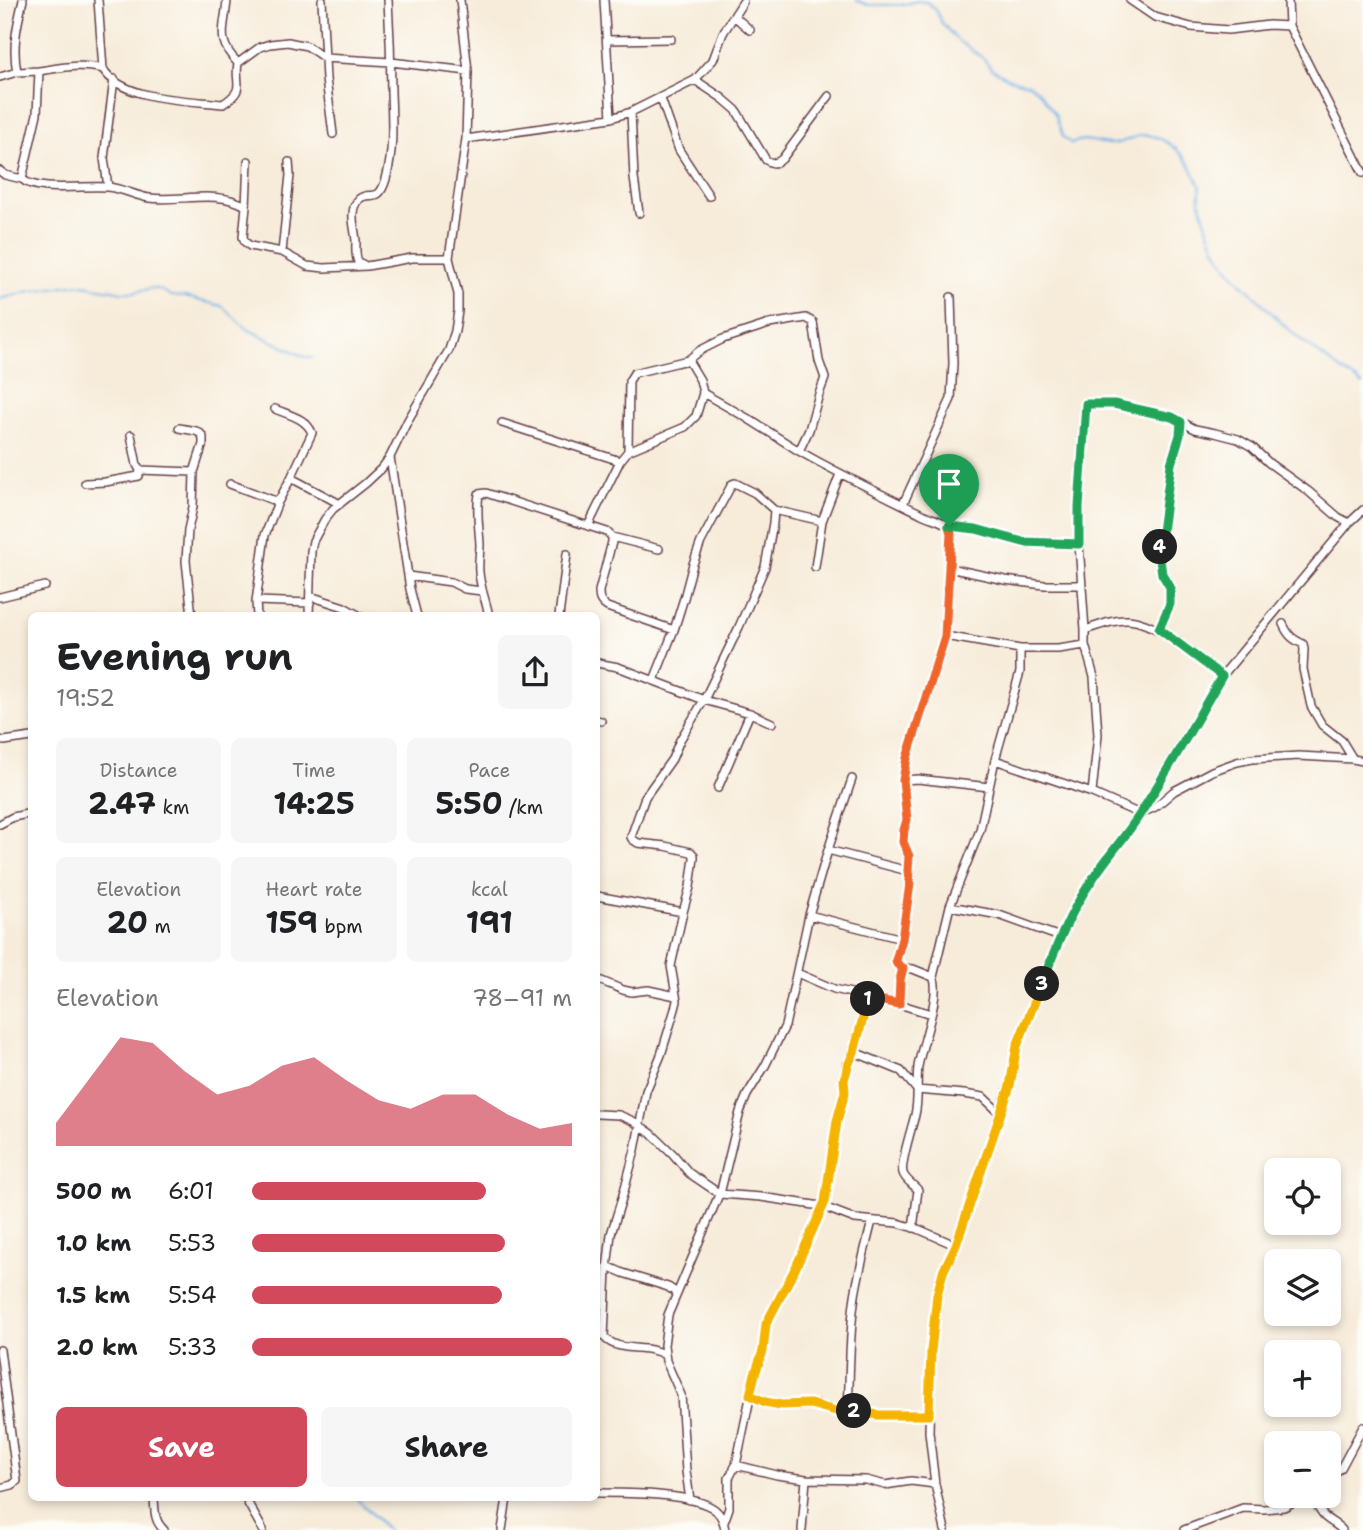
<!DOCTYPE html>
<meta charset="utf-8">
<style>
:root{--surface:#fff;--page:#f6f6f6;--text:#202124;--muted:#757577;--accent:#d1495b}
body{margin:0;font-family:"Shantell Sans",sans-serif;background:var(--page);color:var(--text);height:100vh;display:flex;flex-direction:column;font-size:26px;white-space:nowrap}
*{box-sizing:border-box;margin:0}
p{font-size:23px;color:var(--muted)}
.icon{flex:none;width:38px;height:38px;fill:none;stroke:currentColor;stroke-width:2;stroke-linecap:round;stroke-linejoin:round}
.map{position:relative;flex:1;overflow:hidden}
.details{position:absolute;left:28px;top:612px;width:572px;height:889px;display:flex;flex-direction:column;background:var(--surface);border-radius:10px;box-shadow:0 4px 10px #0003}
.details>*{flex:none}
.fabs{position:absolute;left:1264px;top:1158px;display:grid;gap:14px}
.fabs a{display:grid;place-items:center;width:77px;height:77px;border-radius:10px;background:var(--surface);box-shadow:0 4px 10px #0003;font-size:35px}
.pin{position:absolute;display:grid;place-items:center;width:60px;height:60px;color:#fff;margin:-72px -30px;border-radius:50% 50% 50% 0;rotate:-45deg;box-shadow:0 0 7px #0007}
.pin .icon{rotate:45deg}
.km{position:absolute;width:35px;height:35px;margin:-18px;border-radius:50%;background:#222;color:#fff;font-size:19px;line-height:35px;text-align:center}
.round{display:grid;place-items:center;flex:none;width:74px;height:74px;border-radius:10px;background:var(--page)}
.overview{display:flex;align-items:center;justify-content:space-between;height:119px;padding:0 28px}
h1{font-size:38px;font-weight:700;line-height:52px}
.figures{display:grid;grid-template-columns:repeat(3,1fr);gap:10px;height:119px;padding:7px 28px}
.figures div{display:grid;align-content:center;border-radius:10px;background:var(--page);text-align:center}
.figures b{font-size:30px;font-weight:700}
.figures small{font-size:19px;font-weight:400}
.figures p{font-size:19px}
.chart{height:196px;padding:14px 28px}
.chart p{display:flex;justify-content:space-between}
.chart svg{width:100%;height:126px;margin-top:7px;fill:var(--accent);opacity:.7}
.primary-button{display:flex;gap:14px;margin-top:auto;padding:14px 28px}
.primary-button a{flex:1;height:80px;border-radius:10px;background:var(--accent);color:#fff;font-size:28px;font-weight:700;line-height:80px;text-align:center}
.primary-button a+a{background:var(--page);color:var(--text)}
ul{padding:0 28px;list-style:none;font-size:23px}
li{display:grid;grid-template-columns:112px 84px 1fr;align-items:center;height:52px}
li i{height:18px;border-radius:9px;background:var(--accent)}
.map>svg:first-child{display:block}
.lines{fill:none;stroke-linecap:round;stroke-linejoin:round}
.stream{stroke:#73b2e6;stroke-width:2}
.minor-casing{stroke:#643e45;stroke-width:10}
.minor{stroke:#fff;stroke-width:7}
.split-1-casing{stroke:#fff;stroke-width:14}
.split-2-casing{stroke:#fff;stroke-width:14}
.split-3-casing{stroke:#fff;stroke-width:14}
.split-4-casing{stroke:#fff;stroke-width:14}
.split-5-casing{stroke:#fff;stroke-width:14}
.split-1{stroke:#f0652b;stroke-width:9}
.split-2{stroke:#f5b400;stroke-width:9}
.split-3{stroke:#f5b400;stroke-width:9}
.split-4{stroke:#22a559;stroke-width:9}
.split-5{stroke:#22a559;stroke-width:9}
</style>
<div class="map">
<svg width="1363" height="1530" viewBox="0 0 1363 1530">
<rect width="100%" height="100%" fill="#fdfcf7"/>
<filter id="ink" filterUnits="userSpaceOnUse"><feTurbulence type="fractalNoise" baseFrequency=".0143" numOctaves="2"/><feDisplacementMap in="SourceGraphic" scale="14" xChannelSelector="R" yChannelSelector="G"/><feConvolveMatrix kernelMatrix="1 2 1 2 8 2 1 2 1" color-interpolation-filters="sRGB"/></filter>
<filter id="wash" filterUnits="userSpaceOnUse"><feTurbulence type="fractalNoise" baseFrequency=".00686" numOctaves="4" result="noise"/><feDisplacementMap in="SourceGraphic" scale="28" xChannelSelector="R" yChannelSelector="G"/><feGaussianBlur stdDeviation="1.57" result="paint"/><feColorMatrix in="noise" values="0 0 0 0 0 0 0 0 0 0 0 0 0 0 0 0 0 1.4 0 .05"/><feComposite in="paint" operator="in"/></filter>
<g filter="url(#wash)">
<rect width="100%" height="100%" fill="#f7ecda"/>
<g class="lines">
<path class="stream" d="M856,0l12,5h34l15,-4 10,1 9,8 5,12 16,18 26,18 9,11 20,11 17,4 11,9 15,21 8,23 9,7c13,-9 26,1 41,0 10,-1 21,-8 31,-9 14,0 28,9 37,19 7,6 16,24 19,32 1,5 -1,10 0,16 4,15 8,30 15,45 10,20 25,35 41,50 11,11 22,23 34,34 23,19 48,37 73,54
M0,299l26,-7 52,-8 45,8h11l19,-4 8,2 10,6 14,1 37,9 25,23 58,28 8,1
M356,1498l32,32"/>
</g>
</g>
<g filter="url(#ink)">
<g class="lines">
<g class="minor-casing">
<path id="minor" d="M98,0l5,69
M227,0c-2,29 -12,40 11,63
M322,0l4,79 7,55
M604,0l7,118
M1130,0l25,17 36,10 37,3 41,-5 20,1
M1288,0l1,26 74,147
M734,16l16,14
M607,40l64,-1
M39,71c21,-3 43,-8 64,-2 20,32 86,31 120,35 24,-16 11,-19 15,-41l22,-16 10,-3 18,-2 19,4 17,12 67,4 77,9
M17,72l22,-1 -2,43 -15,65c15,14 63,6 85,8 15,1 28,9 42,11 33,4 66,-9 97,8l-3,31 2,5 5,4 32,6 25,14 17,2 43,-2 45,-8h37
M0,77l17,-5c-5,-25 0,-47 6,-72
M695,80l27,18 14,12 30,50c7,4 10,4 16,-1l47,-63
M661,99l18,51 30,46
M631,112l3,66 5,35
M466,139l145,-21 20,-6 64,-32 18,-20 10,-27 20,-31
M0,171l5,4 17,4
M108,187l-4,-29 10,-79
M246,206l2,-45
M282,252l8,-77 -1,-13
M364,265l-6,-3c-3,-7 -2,-13 -2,-21 -1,-13 -8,-31 3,-42 11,-10 19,7 27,-20 8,-28 6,-58 5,-87 0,-31 -1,-61 -3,-92
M688,360l11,-9 24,-12 46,-15 37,-6 7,4 6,39 6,17 -6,16 -10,36 -10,21 -52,-33 -44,-25
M275,409c14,6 31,9 37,24l-21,45 49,26
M502,423l118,38
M179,428l17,3 4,2 3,4v7l-9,28 -1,35 -5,23 -2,31 6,55
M131,435l6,30 3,5 54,2
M799,451c40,23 82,43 123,63 10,5 21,6 29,14l-6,108 -38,122 -4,22 4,40 -3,10 -1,12 6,14 -1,15 2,13 -8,55 -6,21 1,4 6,4 10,1 20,8c9,16 -12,69 -15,90 -2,16 1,31 -3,48 -3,12 -15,49 -12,58 2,7 11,12 15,17l-5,38
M390,457l20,132 7,27
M85,483l20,-1 34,-6 1,-6
M230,484l48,18
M903,504l48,-105 2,-36 -2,-66
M588,526l32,-65 8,-10 1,-70 5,-8 54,-13 12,20 3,13 -7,23 -11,11 -57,24
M949,526l27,3 47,13 56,2 6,86
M612,537l47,12
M1079,544v-37l7,-103h28l58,13 23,12 20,4 23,6 14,8 17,16 39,28 30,26 11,6
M815,567l7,-46 18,-47
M949,568l56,12 39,5h37
M408,576l43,6 14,7 17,2
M310,596l34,11 16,9
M0,597l45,-11
M257,601l53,2
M257,616l-1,-14 9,-67 13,-33 13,-24
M309,616l2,-65 2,-10 12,-22 8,-10 33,-26 16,-15 8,-11 18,-37 41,-70 6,-19 3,-20v-17l-9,-36 17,-119 2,-68 -8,-71
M489,616c-3,-15 -9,-29 -10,-44 -1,-9 1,-19 1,-28 -1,-17 -4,-33 -1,-50l7,-1 121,39 5,5v5l-13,49c0,8 1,11 8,16l67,23
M559,616l8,-62
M1283,624c5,11 9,15 20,20l1,5 -1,20 8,37 11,19 20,16 11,18
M1159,629l11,-25v-17l-8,-13 -3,-22 12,-88 9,-29 1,-13
M945,636l75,13h38l27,-4 9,32 4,58 -6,58 48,21 15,-7 19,-16 38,-20 25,-9 15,-3 47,-3 54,3 10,2
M1085,645v-15c13,-4 28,-11 43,-10 30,2 70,38 94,56
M597,663l21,4 86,33 46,13 22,10
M654,680l20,-50 10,-32 9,-34 8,-22 31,-58 3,-1 20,10 19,17 48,11
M597,720l4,1
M0,740l4,1 28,-4
M995,760l25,-88v-23
M903,780l15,-1 71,8
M718,788l32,-75
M0,824l13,-7 19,-4
M828,850l80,21
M597,896l86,16
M950,906l49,9 61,22
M809,915l93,24
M797,973l37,16 65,15 32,10
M933,977l17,-71 30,-76 15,-70 97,33
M597,979l26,11 9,2 16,-2 28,6
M899,1004l1,-24 3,-12
M854,1052l14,-54
M597,1114l22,1 14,6 19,13 21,20 16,19 31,21 41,3 60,9 34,13 43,4 20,6 37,16
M607,1266l16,7 45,14 6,4 2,5
M0,1350l17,131 -5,4 -12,3
M665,1355c-19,-12 -45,-1 -61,-18l3,-68 4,-35 12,-39 12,-45 11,-59 15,-36 14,-46 2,-8 -6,-35 12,-54 7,-25 4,-29v-3l-3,-3 -26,-6 -27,-3 -6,-4 -1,-2 14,-40 27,-38 8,-19 24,-40 35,-73 26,-60 8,-44 1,-13
M750,1395l14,7 17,3h37l18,6h16l26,4h51
M848,1411c2,-39 1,-78 7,-115 4,-26 11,-50 17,-75
M736,1465l41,10 29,4
M1328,1478l13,-10 22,-41
M597,1493c29,0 89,0 114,14 9,5 13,14 14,23
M1308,1496c10,8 8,10 15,19 5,6 14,9 19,15
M154,1498c1,13 0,23 10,32
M245,1498l18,32
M690,1500l-4,-29 -5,-76 -15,-34 -2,-16 4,-30 50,-118 2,-3 20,-82 7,-17 18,-29 20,-40 24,-111 19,-65 24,-71
M724,1522l5,-14v-30l7,-13 19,-91 8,-23 3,-28 30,-56 29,-65 12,-81 8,-29 -1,-12 4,-17 6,-11 47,19 16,19 47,4 19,3 17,16
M502,1530l5,-32
M802,1530l4,-51 60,1 19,5 26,-4 24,3
M945,1530l-10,-46 -6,-52 2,-81 6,-56 6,-23 12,-27 36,-101 6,-23 16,-47 4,-28 32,-80 11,-29 31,-56 49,-67 82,-138 127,-153 14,-13
M1184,1530l59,-22 21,1 20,-2 21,-11"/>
</g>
<use href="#minor" class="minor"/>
</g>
</g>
<g class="lines" filter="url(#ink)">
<g class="split-1-casing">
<path id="split-1" d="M868,999v-1l31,6 1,-24 3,-12 -6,-4 -1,-4 6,-21 8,-55 -2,-13 1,-15 -6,-14 1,-12 3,-10 -4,-40 4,-22 38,-122 6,-102 -2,-8"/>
</g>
<g class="split-2-casing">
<path id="split-2" d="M854,1411h-18l-26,-7 -29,1 -16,-3 -15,-7 5,-21 8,-23 3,-27 30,-57 29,-65 12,-81 8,-29 -1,-12 5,-17 5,-11 14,-53"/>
</g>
<g class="split-3-casing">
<path id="split-3" d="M854,1411l24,4h51l2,-64 6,-56 6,-23 13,-27 54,-159 7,-40 25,-62"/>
</g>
<g class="split-4-casing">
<path id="split-4" d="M1042,984c13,-35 27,-70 48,-101 15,-24 35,-45 50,-69 29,-45 55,-92 82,-138l-63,-47 11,-25v-17l-8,-13 -3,-22 1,-5"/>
</g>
<g class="split-5-casing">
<path id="split-5" d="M949,526l27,3 47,13 56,2v-37l7,-103h28l58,13 9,5 -1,13 -9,29 -11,83"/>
</g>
<use href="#split-1" class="split-1"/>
<use href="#split-2" class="split-2"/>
<use href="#split-3" class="split-3"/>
<use href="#split-4" class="split-4"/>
<use href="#split-5" class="split-5"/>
</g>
</svg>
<div class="fabs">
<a><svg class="icon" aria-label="locate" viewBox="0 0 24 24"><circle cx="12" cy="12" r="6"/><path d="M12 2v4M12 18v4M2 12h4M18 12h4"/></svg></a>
<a><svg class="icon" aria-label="layers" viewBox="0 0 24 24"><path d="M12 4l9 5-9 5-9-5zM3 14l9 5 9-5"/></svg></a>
<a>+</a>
<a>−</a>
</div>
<div class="pin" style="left:949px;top:526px;background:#1e9e55"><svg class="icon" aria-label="arrive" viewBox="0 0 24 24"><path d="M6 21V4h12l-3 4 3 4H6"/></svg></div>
<b class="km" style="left:868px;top:999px">1</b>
<b class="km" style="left:854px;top:1411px">2</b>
<b class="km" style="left:1042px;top:984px">3</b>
<b class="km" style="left:1160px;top:547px">4</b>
<section class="details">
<div class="overview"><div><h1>Evening run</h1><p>19:52</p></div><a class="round"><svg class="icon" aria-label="share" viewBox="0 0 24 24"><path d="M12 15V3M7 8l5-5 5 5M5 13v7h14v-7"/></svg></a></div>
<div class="figures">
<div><p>Distance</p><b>2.47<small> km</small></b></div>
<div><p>Time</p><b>14:25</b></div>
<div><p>Pace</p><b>5:50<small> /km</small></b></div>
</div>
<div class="figures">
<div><p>Elevation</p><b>20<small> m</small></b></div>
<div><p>Heart rate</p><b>159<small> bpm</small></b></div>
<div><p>kcal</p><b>191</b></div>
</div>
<div class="chart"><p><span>Elevation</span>78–91 m</p>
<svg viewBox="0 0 160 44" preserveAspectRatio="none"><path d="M0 44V36L10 21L20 6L30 8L40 18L50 26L60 23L70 16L80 13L90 21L100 28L110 31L120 26L130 26L140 33L150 38L160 36V44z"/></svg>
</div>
<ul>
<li><b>500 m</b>6:01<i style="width:73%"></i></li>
<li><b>1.0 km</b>5:53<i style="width:79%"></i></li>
<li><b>1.5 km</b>5:54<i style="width:78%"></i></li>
<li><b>2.0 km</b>5:33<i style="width:100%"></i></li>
</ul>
<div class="primary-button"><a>Save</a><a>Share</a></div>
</section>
</div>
